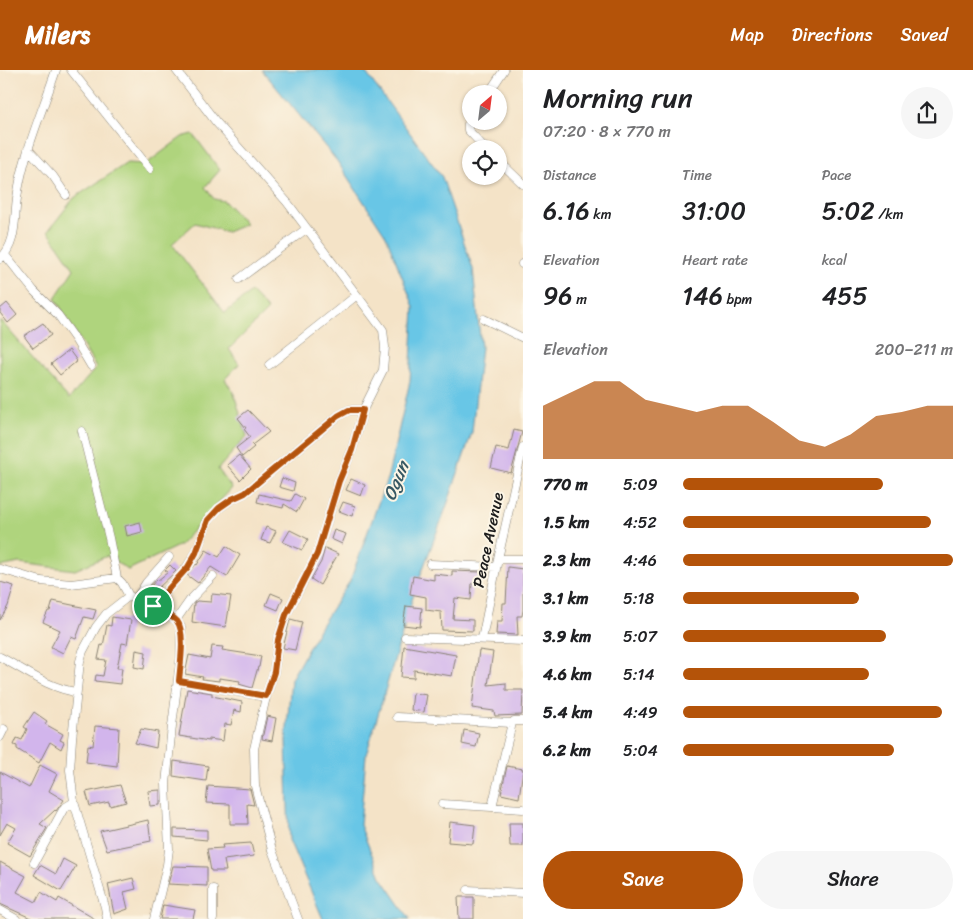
<!DOCTYPE html>
<meta charset="utf-8">
<style>
:root{--surface:#fff;--page:#f6f6f6;--text:#202124;--muted:#757577;--accent:#b45309}
body{margin:0;font-family:Sriracha,sans-serif;background:var(--page);color:var(--text);height:100vh;display:flex;flex-direction:column;font-size:19px;white-space:nowrap}
*{box-sizing:border-box;margin:0}
p{font-size:16px;color:var(--muted)}
.icon{flex:none;width:28px;height:28px;fill:none;stroke:currentColor;stroke-width:2;stroke-linecap:round;stroke-linejoin:round}
.map{position:relative;flex:1;overflow:hidden}
.panel{display:flex;flex-direction:column;background:var(--surface);width:450px}
.panel>*{flex:none}
.needle{width:32px;rotate:28deg}
.buttons{position:absolute;left:462px;top:15px;display:grid;gap:10px}
.buttons a{display:grid;place-items:center;width:45px;height:45px;border-radius:50%;background:var(--surface);box-shadow:0 1px 4px #0004;font-size:25px}
.pin{position:absolute;display:grid;place-items:center;width:42px;height:42px;color:#fff;margin:-21px;border:2px solid #fff;border-radius:50%;box-shadow:0 1px 5px #0007}
.round{display:grid;place-items:center;flex:none;width:52px;height:52px;border-radius:26px;background:var(--page)}
.head{display:flex;align-items:center;justify-content:space-between;height:85px;padding:0 20px}
h1{font-size:28px;font-weight:600;line-height:38px}
.metrics{display:grid;grid-template-columns:repeat(3,1fr);gap:8px;height:85px;padding:5px 20px}
.metrics div{display:grid;align-content:center}
.metrics b{font-size:25px;font-weight:600}
.metrics small{font-size:14px;font-weight:400}
.metrics p{font-size:14px}
.chart{height:140px;padding:10px 20px}
.chart p{display:flex;justify-content:space-between}
.chart svg{width:100%;height:90px;margin-top:5px;fill:var(--accent);opacity:.7}
.button{display:flex;gap:10px;margin-top:auto;padding:10px 20px}
.button a{flex:1;height:58px;border-radius:30px;background:var(--accent);color:#fff;font-size:20px;font-weight:600;line-height:58px;text-align:center}
.button a+a{background:var(--page);color:var(--text)}
ul{padding:0 20px;list-style:none;font-size:16px}
li{display:grid;grid-template-columns:80px 60px 1fr;align-items:center;height:38px}
li i{height:12px;border-radius:6px;background:var(--accent)}
header{display:flex;align-items:center;gap:30px;box-sizing:border-box;height:70px;padding:0 25px;background:var(--accent);color:#fff}
header strong{font-size:24px}
nav{display:flex;gap:28px;margin-inline-start:auto;font-size:18px}
main{display:flex;flex:1;min-height:0}
.map>svg:first-child{display:block}
.green{fill:#afd47d;stroke:#66784c}
.water{fill:#67c6e6;stroke:#427181}
.building{fill:#d2b5ec}
.lines{fill:none;stroke-linecap:round;stroke-linejoin:round}
.minor-casing{stroke:#888072;stroke-width:9}
.minor{stroke:#fff;stroke-width:8}
.route-casing{stroke:#fff;stroke-width:10}
.route{stroke:#b45309;stroke-width:6}
.labels{text-anchor:middle;dominant-baseline:central;stroke-width:4;stroke-linejoin:round;paint-order:stroke}
.street-label{font-size:16px;fill:#1c1c1c;stroke:#fcf5e5}
.water-label{font-size:18px;font-style:italic;fill:#365863;stroke:#fcf5e5}
</style>
<header>
<strong>Milers</strong>
<nav><a>Map</a><a>Directions</a><a>Saved</a></nav>
</header>
<main>
<div class="map">
<svg width="523" height="849" viewBox="0 0 523 849">
<rect width="100%" height="100%" fill="#fcf5e5"/>
<filter id="ink" filterUnits="userSpaceOnUse"><feTurbulence type="fractalNoise" baseFrequency=".02" numOctaves="2"/><feDisplacementMap in="SourceGraphic" scale="10" xChannelSelector="R" yChannelSelector="G"/><feConvolveMatrix kernelMatrix="1 2 1 2 8 2 1 2 1" color-interpolation-filters="sRGB"/></filter>
<filter id="wash" filterUnits="userSpaceOnUse"><feTurbulence type="fractalNoise" baseFrequency=".0096" numOctaves="4" result="noise"/><feDisplacementMap in="SourceGraphic" scale="20" xChannelSelector="R" yChannelSelector="G"/><feGaussianBlur stdDeviation="1.12" result="paint"/><feColorMatrix in="noise" values="0 0 0 0 0 0 0 0 0 0 0 0 0 0 0 0 0 1.4 0 .05"/><feComposite in="paint" operator="in"/></filter>
<g filter="url(#wash)">
<rect width="100%" height="100%" fill="#f4e3c7"/>
<path class="green" d="M193,64l27,36 -15,17 9,12 10,2 22,23 -19,8 -32,-9 -23,21 53,69 26,-21 17,18 -39,39 10,15 -14,15 9,15 13,42 -29,33 14,19 -52,57 -52,25 -21,-14 -32,14 -56,-7 -19,4v-247l69,79 27,-31 -41,-70 19,-29 -26,-38 26,-33 53,-35 19,1 36,-27z"/>
<path class="water" d="M262,0h102l78,107 31,92 8,78 -9,85 -26,76 -30,79 -50,168 -6,70 21,52 29,42h-87l-34,-79 -3,-100 5,-61 31,-55 28,-43 38,-105 22,-95 4,-74 -28,-71 -49,-75z"/>
<g id="blocks">
<path class="building" d="M7,233l10,12 -9,8 -8,-10v-4z
M43,253l8,12 -18,13 -9,-12z
M69,280l8,11 -17,14 -9,-11z
M248,340l21,22 -17,13 2,2 -12,10 -6,-9 14,-11 -6,-8 2,-1 -8,-10z
M514,360l8,2 -11,41 -20,-5 5,-21 13,3z
M239,385l12,14 -11,11 -13,-15z
M282,408l13,5 -2,8 -14,-4z
M351,409l14,6 -4,11 -15,-6z
M259,424l32,7 4,-7 9,5 -7,13 -13,-8 -1,4 -26,-6z
M343,432l12,4 -3,10 -13,-5z
M140,452l2,10 -15,4 -2,-10z
M266,457l10,4 -6,12 -9,-3z
M290,460l18,9 -6,11 -19,-8z
M334,460l12,4 -4,10 -11,-5z
M226,476l14,9 -13,22 -16,-10 -13,16 -11,-8 9,-11 1,1 9,-15 13,7z
M325,478l13,6 -18,31 -9,-6 10,-17z
M170,495l6,6 -21,20 -4,-5 5,-6 1,1 11,-9 -3,-2z
M508,497l15,2v41l-1,6h-5l1,19 -22,-1 1,-13h5l1,-18h3z
M452,501l29,1v12l-9,-1 -1,17 -16,-2 -2,21 20,1v11l-31,-1 -1,-18 -15,-2v-13l-16,-3 3,-18 21,4v-6l18,2z
M0,512l14,4 -6,20 -8,14z
M271,523l12,5 -5,12 -12,-5z
M212,524l19,2 -5,31 -34,-5 2,-19 3,-2 14,1z
M53,531l43,9 -3,9 -9,-2 -8,22 -5,-2 -8,16 -12,-6 9,-17 -17,-8 5,-11h2z
M406,536l16,2 -2,19 -17,-2z
M112,547l19,3 -4,24 -5,-1 -5,25h5l-2,16 -25,-3 1,-6 7,1 3,-16 -8,-1 3,-14 2,1 4,-21 4,1z
M290,549l12,3 -7,28 -12,-2z
M212,576l11,1 -1,3 39,6 -2,11h-1l-6,21 -13,-4 1,-3 -21,-3v3l-17,-2 1,-2 -18,-3 4,-19 21,4z
M404,576l52,9 -4,21 -38,-6v8l-13,-1z
M136,580l10,2 -2,17 -10,-2z
M479,580l14,2 -5,33 18,-2v7h17l-1,25 -27,1 -1,-5 -22,-3z
M187,619l25,4v3l30,6 -1,10 -7,-2 -3,15 -6,-1 -2,17 -14,-2v2l-30,-5z
M413,623l14,2 -3,17 -13,-2z
M34,642l13,9 -2,3 18,10 -3,6 4,2 -3,7 -11,-7 -11,21 -22,-14v-3l-3,-1 3,-7 5,2 5,-11 -3,-2z
M267,646l9,2 -4,23 -10,-2z
M95,656l24,2 -2,38 -31,-4 2,-17 5,1z
M141,659l17,3 -2,16 -21,-5z
M464,660l15,3 -3,14 -14,-3z
M174,691l34,5 -2,15 -33,-5z
M40,695l17,9 -8,17 15,9 -8,11 -1,-1 -15,14 7,4 -17,28 -23,-13 9,-15 -9,-5 -7,12v-63l29,16z
M507,696l16,3 -4,29 -18,-4z
M120,715l6,17 -16,4 -1,-4 -19,4 -4,-14z
M208,716l42,3 4,16 -7,-1 1,20h-18v-20l-24,-1z
M160,720v15l-10,1 -2,-15z
M148,750l3,21 -44,9 -7,-19z
M450,752l25,3 -2,19 -25,-2z
M509,753h14v23h-13z
M174,759l33,1v10l-33,-3z
M251,773l3,13 -30,4 2,11h-15l-4,-22 16,-1 -1,-3z
M63,789l13,7 -15,25 -27,-16 6,-10 16,9z
M0,792l26,14 -9,16 19,10 5,-10 16,10 2,-4 36,21h-62l-33,-15z
M173,796l34,1v19l-39,-2z
M133,808l3,11 -12,3 4,17 -14,5 -6,-30z
M458,827h16v22h-15z
M163,835l32,5 -2,9h-33z"/>
</g>
</g>
<g filter="url(#ink)">
<use href="#blocks" fill-opacity="0" stroke="#888072" stroke-width="1"/>
<g class="lines">
<g class="minor-casing">
<path id="minor" d="M71,0l79,99
M176,0l40,52 71,80 96,128 2,17 -2,23 -20,40 -11,40 -13,31 -22,74 -31,60 -8,25 -4,32 -8,25 -12,52 1,37 17,64 26,69
M488,24l16,-24
M471,47l-3,7v6l18,19
M28,79l25,27 13,19
M499,91l24,23
M5,185l29,36 24,24 17,24 16,27
M0,189c17,-15 14,-40 17,-61 6,-44 25,-86 39,-128
M522,194h1
M239,209l67,-50
M484,249l39,19
M269,295l88,-70
M82,361l27,107 8,40
M498,489h25
M430,494l66,3
M0,499l41,12 30,3 46,-6 5,5 7,13
M136,529l10,-16 23,-26
M153,536l34,-39 9,-14 12,-33 11,-12 13,-9 13,-6 93,-77 11,-6h14
M176,550l14,-20 23,-24
M405,567l118,4
M482,569l16,-80 25,-112
M0,587c25,13 48,31 76,35
M179,611l87,16
M397,647l115,6
M0,667l4,-8
M442,734l81,5
M492,737l20,-84 2,-2h9
M34,793l30,-55 10,-6
M468,820l55,3
M0,840l16,9
M107,849l-2,-12 -31,-105 -4,-32 2,-31 8,-78 3,-10 13,-24 10,-13 23,-18 24,10 23,14 5,7v28l-9,71 -6,58 3,65 -2,16 -13,54
M213,849v-30"/>
</g>
<use href="#minor" class="minor"/>
</g>
</g>
<g class="lines" filter="url(#ink)">
<g class="route-casing">
<path id="route" d="M349,340h14l-11,40 -13,31 -22,73 -31,61 -8,25 -4,32 -8,24 -87,-15c1,-14 7,-49 -2,-60 -6,-6 -17,-11 -24,-15l35,-39 8,-14 12,-33 11,-12 13,-9 13,-6 93,-77z"/>
</g>
<use href="#route" class="route"/>
</g>
<g class="labels">
<g class="street-label">
<text transform="translate(488 470) rotate(-78)">Peace Avenue</text>
</g>
<g class="water-label">
<text transform="translate(396 411) rotate(-68)">Ogun</text>
</g>
</g>
</svg>
<div class="buttons">
<a><svg class="needle" viewBox="-14 -14 28 28"><path d="M0-13l5 13h-10z" fill="#e53935"/><path d="M0 13l5-13h-10z" fill="#757577"/></svg></a>
<a><svg class="icon" aria-label="locate" viewBox="0 0 24 24"><circle cx="12" cy="12" r="6"/><path d="M12 2v4M12 18v4M2 12h4M18 12h4"/></svg></a>
</div>
<div class="pin" style="left:153px;top:536px;background:#1e9e55"><svg class="icon" aria-label="arrive" viewBox="0 0 24 24"><path d="M6 21V4h12l-3 4 3 4H6"/></svg></div>
</div>
<section class="panel">
<div class="head"><div><h1>Morning run</h1><p>07:20 · 8 × 770 m</p></div><a class="round"><svg class="icon" aria-label="share" viewBox="0 0 24 24"><path d="M12 15V3M7 8l5-5 5 5M5 13v7h14v-7"/></svg></a></div>
<div class="metrics">
<div><p>Distance</p><b>6.16<small> km</small></b></div>
<div><p>Time</p><b>31:00</b></div>
<div><p>Pace</p><b>5:02<small> /km</small></b></div>
</div>
<div class="metrics">
<div><p>Elevation</p><b>96<small> m</small></b></div>
<div><p>Heart rate</p><b>146<small> bpm</small></b></div>
<div><p>kcal</p><b>455</b></div>
</div>
<div class="chart"><p><span>Elevation</span>200–211 m</p>
<svg viewBox="0 0 160 44" preserveAspectRatio="none"><path d="M0 44V18L10 12L20 6L30 6L40 15L50 18L60 21L70 18L80 18L90 26L100 35L110 38L120 32L130 23L140 21L150 18L160 18V44z"/></svg>
</div>
<ul>
<li><b>770 m</b>5:09<i style="width:74%"></i></li>
<li><b>1.5 km</b>4:52<i style="width:92%"></i></li>
<li><b>2.3 km</b>4:46<i style="width:100%"></i></li>
<li><b>3.1 km</b>5:18<i style="width:65%"></i></li>
<li><b>3.9 km</b>5:07<i style="width:75%"></i></li>
<li><b>4.6 km</b>5:14<i style="width:69%"></i></li>
<li><b>5.4 km</b>4:49<i style="width:96%"></i></li>
<li><b>6.2 km</b>5:04<i style="width:78%"></i></li>
</ul>
<div class="button"><a>Save</a><a>Share</a></div>
</section>
</main>
